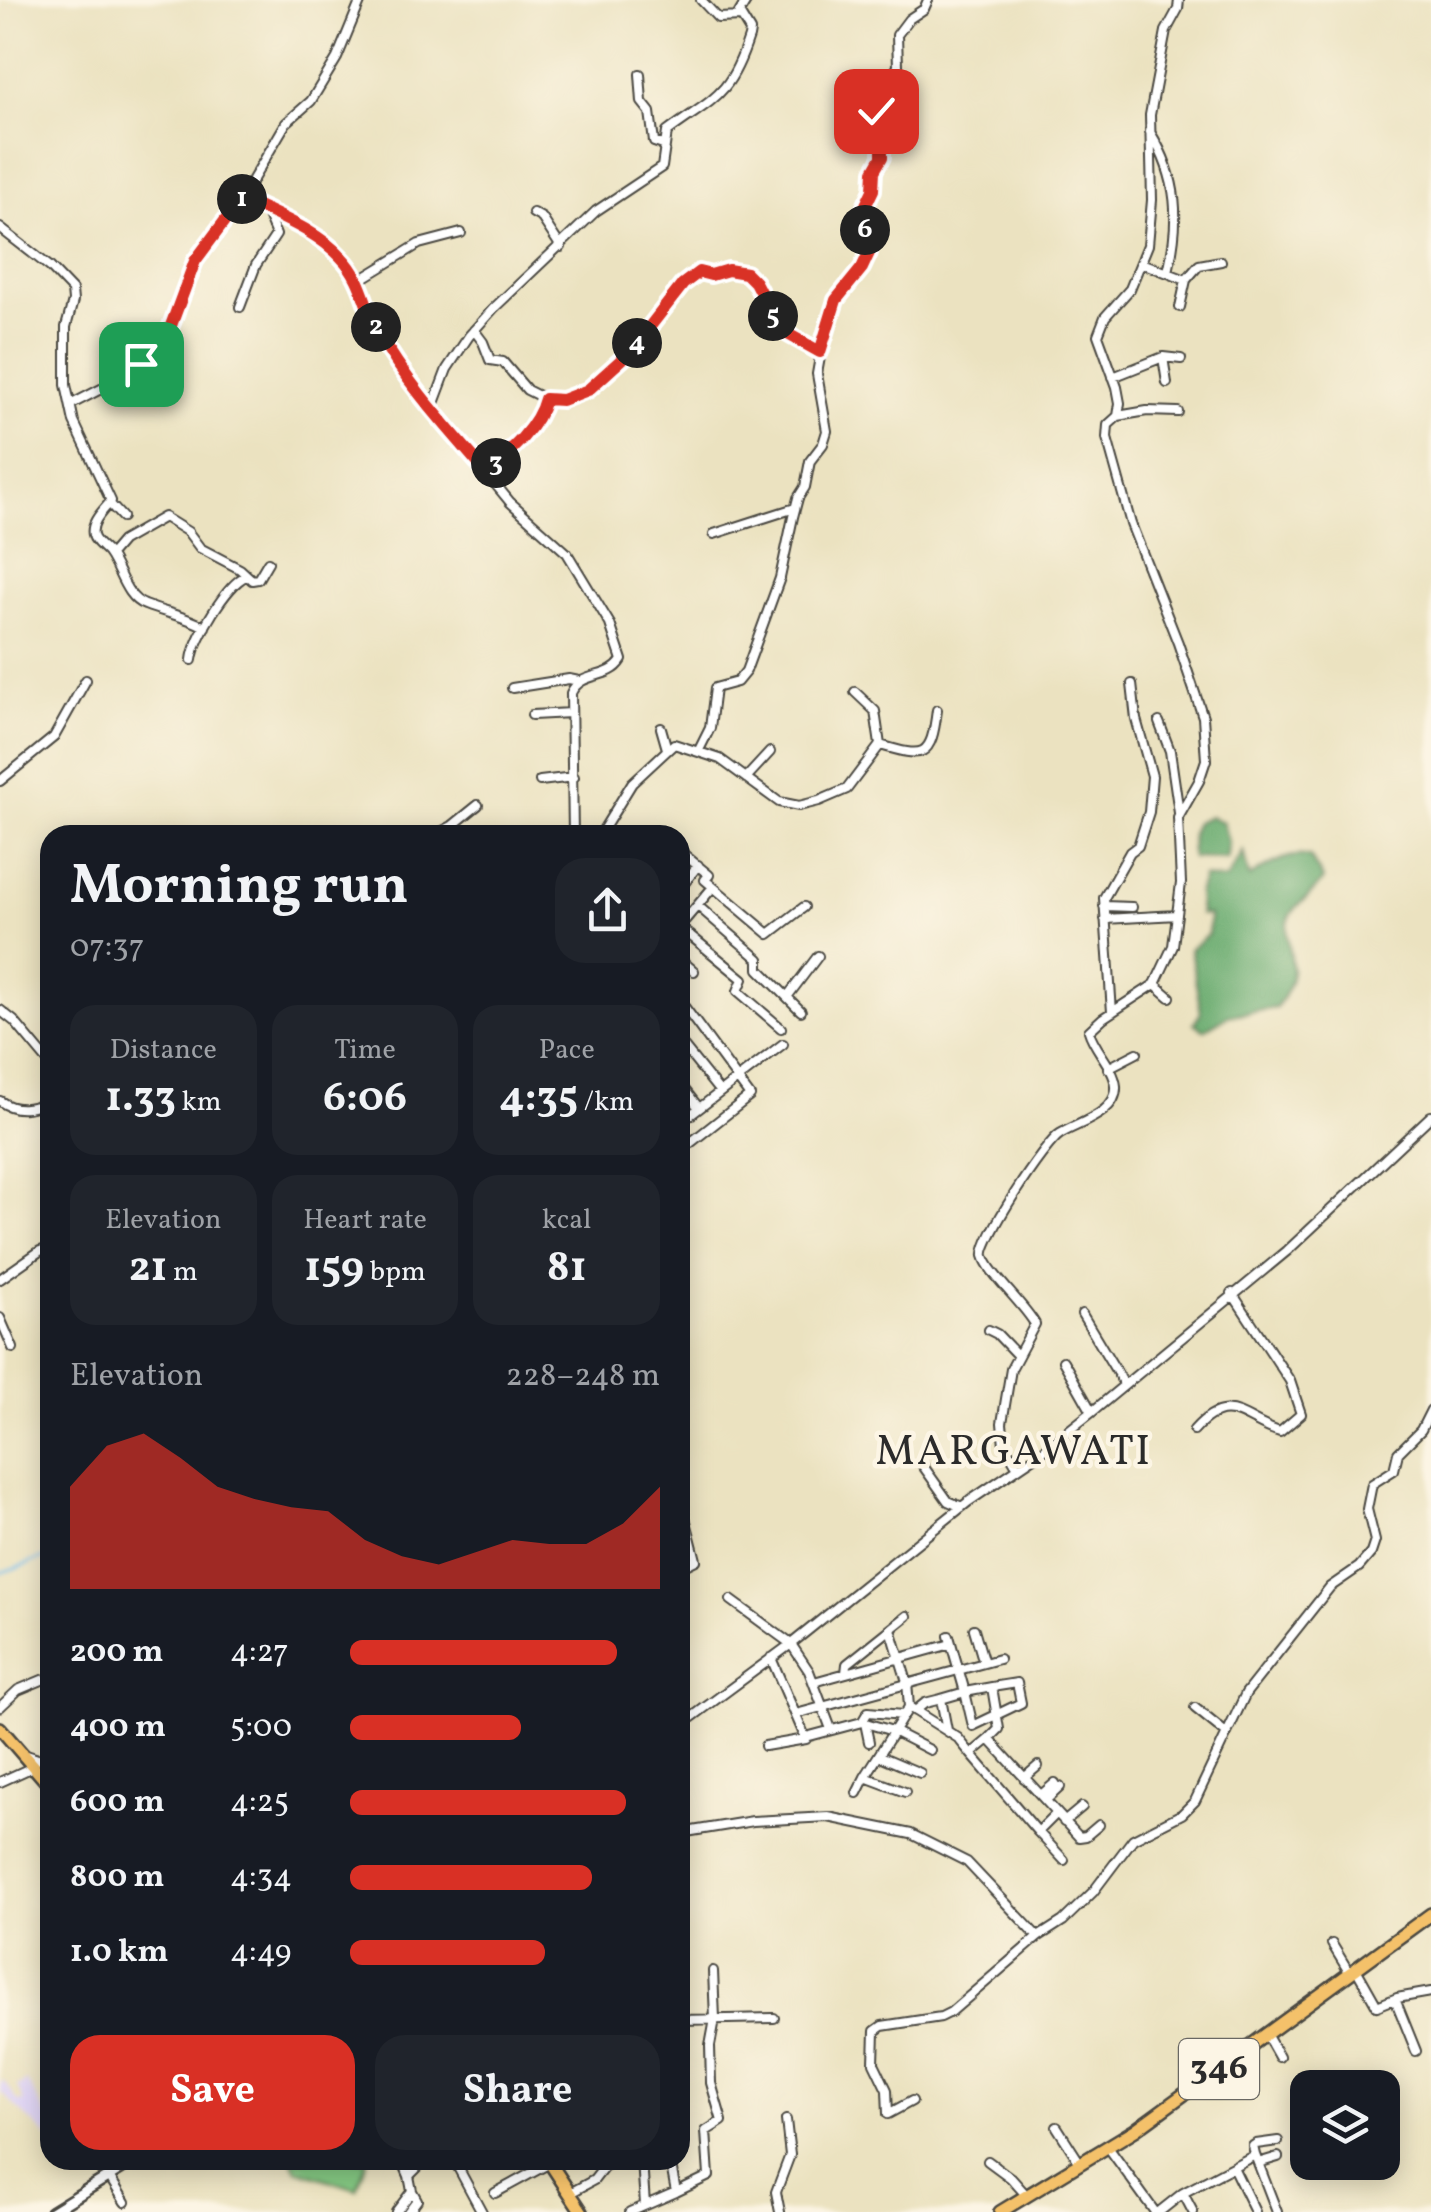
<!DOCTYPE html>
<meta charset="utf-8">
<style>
:root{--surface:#171b24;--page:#20242c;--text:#f1f3f6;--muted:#9ea1a6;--accent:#d93025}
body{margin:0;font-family:Vollkorn,serif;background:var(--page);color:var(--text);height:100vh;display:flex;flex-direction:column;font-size:38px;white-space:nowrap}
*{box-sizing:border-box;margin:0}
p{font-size:32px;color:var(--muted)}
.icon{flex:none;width:55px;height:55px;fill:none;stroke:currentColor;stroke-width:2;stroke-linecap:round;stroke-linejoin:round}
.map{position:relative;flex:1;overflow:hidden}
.side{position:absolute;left:40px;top:825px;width:650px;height:1345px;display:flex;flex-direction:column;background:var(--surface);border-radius:30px;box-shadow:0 5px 25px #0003}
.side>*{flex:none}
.buttons{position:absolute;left:1290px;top:2070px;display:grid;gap:20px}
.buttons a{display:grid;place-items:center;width:110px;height:110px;border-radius:20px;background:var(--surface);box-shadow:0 5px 25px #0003;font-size:50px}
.pin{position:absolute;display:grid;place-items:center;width:85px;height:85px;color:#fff;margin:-42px;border-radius:20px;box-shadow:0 5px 15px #0006}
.km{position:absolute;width:50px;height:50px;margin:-25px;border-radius:50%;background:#222;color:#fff;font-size:28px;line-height:50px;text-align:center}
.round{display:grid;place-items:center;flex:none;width:105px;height:105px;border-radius:30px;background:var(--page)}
.summary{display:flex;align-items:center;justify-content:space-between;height:170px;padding:0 30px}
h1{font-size:55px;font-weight:700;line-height:75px}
.stats{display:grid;grid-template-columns:repeat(3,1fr);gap:15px;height:170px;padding:10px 30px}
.stats div{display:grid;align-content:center;border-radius:25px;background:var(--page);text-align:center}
.stats b{font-size:42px;font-weight:700}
.stats small{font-size:28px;font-weight:400}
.stats p{font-size:28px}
.chart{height:280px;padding:20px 30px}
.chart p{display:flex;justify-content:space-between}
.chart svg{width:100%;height:180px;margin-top:10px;fill:var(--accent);opacity:.7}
.action{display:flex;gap:20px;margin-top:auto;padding:20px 30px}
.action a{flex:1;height:115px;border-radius:30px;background:var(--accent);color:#fff;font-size:40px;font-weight:700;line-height:115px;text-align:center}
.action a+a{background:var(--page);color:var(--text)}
ul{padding:0 30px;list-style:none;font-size:32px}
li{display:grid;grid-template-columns:160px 120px 1fr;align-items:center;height:75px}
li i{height:25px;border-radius:12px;background:var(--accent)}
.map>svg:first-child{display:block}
.built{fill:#dfd4f5}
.green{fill:#84c882;stroke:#587a56;stroke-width:2.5}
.forest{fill:#6bac70;stroke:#4b6c4e;stroke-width:2.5}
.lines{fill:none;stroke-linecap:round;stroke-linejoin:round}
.stream{stroke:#72beec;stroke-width:2.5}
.minor-casing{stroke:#484641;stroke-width:12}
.tertiary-casing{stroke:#484641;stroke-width:14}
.primary-casing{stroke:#484641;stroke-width:16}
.minor{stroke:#fff;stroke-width:8}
.tertiary{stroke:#fff;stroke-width:9}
.primary{stroke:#f4c16a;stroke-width:11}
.route-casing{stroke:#fff;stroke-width:20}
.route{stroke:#d93025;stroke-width:12}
.labels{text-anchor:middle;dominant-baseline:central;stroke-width:9;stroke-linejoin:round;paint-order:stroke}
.shield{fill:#fcf5e5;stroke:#6a6863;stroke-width:2.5}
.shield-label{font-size:35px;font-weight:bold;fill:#2b2b2b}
.quarter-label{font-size:42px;letter-spacing:2.5px;fill:#2b2b2b;stroke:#fcf5e5}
</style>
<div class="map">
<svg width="1431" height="2212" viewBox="0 0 1431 2212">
<rect width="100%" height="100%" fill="#fcf5e5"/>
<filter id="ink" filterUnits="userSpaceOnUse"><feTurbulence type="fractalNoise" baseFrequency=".01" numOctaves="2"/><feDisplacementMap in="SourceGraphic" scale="20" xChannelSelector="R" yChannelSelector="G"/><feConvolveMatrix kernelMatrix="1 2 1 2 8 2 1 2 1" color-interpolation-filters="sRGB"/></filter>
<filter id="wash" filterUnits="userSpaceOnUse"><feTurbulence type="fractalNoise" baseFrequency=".0048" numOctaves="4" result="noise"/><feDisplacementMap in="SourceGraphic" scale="40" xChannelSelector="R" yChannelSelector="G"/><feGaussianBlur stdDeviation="2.25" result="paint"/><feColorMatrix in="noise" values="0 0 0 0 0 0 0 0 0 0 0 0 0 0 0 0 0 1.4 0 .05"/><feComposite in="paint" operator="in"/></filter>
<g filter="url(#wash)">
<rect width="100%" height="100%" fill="#ebe2c0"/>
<path class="built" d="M4,2081l14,21 6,-1 -7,-14 10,-6 23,41v17l-50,-47v-10z"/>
<path class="green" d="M292,2160h75l-10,29 -60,-19z"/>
<path class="forest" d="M1210,816l13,7 5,19 -1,17 -35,-1 -1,-24 5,-12z
M1243,851l6,26c19,-11 39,-26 61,-20l13,22c-9,16 -26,24 -32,36 -9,15 2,39 1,56 -1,14 -8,26 -16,37l-46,7 -26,15 -10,-7 7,-10 -11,-64 18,-14 1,-20 -9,-1 -2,-20 5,-17 23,3z"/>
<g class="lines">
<path class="stream" d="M0,1573l50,-17"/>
</g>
</g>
<g filter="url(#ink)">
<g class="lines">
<g class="minor-casing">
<path id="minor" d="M701,0l17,18 23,-1
M640,74l2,28 8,10 4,30 9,3
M1150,132c29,47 30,88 18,140
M242,198l85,45 28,29 23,60 35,52 97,118 57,51 43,71 12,36c-13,21 -40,10 -51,33l2,142
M533,213l9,5 19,29
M0,228l50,39 22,23 1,11 -7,26v58l8,37 37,79c-7,9 -21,21 -18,34 1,7 11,13 15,18 12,16 17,45 37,52 20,8 40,11 60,22
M1142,263l44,17 -6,27
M360,280l59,-36 42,-11
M1186,280l13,-15 22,-4
M240,307l16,-42 20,-30 -10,-24
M474,330l9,12 7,18 13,2 24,28 18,9 17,1 26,-11 42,-37 57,-72 15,-9 9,4c43,-18 45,16 63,43 11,17 27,27 45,33
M1163,357l4,26
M1113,377l50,-20 18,2
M72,404l54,-28 31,-28 21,-39 17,-48 47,-63 44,-75 25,-22 26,-43 24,-58
M433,406l14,-37 22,-33 24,-27 103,-98 66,-44 5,-35c47,-35 62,-34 82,-95l1,-6 -11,-18 8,-13
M1118,416l29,-5 31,1
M486,472c22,-19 51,-44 59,-73
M110,504l12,13
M714,534l81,-26
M110,555l12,-14 42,-24 24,15 12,16 40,21 12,11 6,-1 10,-17
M192,660c2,-21 35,-76 54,-84
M512,688l57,-9 10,2
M855,692l20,19 5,34
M532,715l39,-2
M1159,722l11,29 9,62
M661,728l6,21
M699,750l11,-22 5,-40 22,-6 9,-11 34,-93 13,-61 5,-19 7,-11 5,-26 13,-17 4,-13 -10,-57 8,-45 11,-30 26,-31 7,-15 -7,-40 11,-24 1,-18 7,-11 1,-31 -5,-22 21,-41 -1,-31 12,-16 15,-10 4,-9
M746,778l24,-26
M0,781l54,-44 32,-57
M540,781l34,-4
M435,835l17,-9 26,-21
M600,835l32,-52 42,-39 46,15 59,43 20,4 20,-5 28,-12 33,-44c44,13 51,14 57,-35
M652,835l4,-3 4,3
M680,851l29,24 -4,5 64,54 35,-27
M680,889l18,-24
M698,906l61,53v10l42,42
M1104,906l28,1
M1105,919l72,-4
M680,926l33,-39
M680,927l63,52 -5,12 43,37
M680,959l14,12
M1155,984l15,13
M787,997l31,-41
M0,1010l14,11 36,43
M1112,1012l-8,-114 26,-46 8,-6 11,-34 3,-36 -16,-57 -4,-35
M680,1042l40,50
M1108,1068l29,-15
M680,1084l19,24
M0,1101c17,12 31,7 50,1
M680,1123l103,-79
M680,1151l70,-55 -67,-91
M0,1279l40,-28 10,-3
M1082,1314l42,70
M0,1318l13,30
M989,1330l8,4 21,22
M1063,1361l29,51
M1194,1430c35,-39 49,-9 86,2l21,-18 -11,-33 -58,-88
M921,1463l27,38 14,6
M1018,1468l-14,-23 -2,-22 9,-54 24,-45c-11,-20 -46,-50 -51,-68 -4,-14 61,-113 76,-122 18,-11 58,-21 56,-48 -2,-19 -22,-37 -27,-55l14,-13 52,-34 18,-38 8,-63 -3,-65 21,-37 7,-21 -3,-43 -25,-74 -47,-119 -24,-86 1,-13 10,-9 2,-13 -3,-16 -19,-52 7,-18 25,-28 18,-44 4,-45 -2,-85 16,-84 12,-22 1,-9
M680,1498l16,62 -16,8
M731,1600l60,44 18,27 22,58
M891,1629l16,53 2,25 -44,70 40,15
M974,1629l10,34
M949,1636l16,56 27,-5 7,42 -10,10
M846,1673l1,-9 60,-48
M814,1682l137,-38
M0,1707l18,-17 24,-10
M909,1707l49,31 13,16 18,-15 90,98 7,-1 13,-11
M1195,1708l31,25
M915,1711l10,-8 16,-4
M796,1714l203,-55
M862,1722l6,-10 35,3
M865,1723l4,19
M680,1726l111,-82 177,-142 71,-48 53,-42 195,-161 144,-135
M947,1730l-6,-31 24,-7 8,34 48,-23 -4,-20 -25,4
M806,1737l56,-15 31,9 37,19
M680,1739l4,13 -4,3
M765,1746l41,-7 -35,-81
M971,1754l67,78 19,-19
M26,1755l24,8
M880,1756l40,17
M1024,1778l14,-12
M0,1782l35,-16
M857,1793l8,-16
M1041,1795l14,-12
M1046,1800l14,-13
M1064,1822l18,-15
M1038,1832l26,28
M680,1833l73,-12 75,-4 83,17 56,28 71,75
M1332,1944l17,28
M1355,1967l22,39 20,-8 34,-6
M1395,1999l21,52
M680,2020l94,-2
M1266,2034l13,23
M912,2101l-24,13 -1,-24 -13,-27 1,-32 7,-5 59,-9 10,-5 87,-75 25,-16 30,-29 40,-53 49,-25 13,-13 51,-108 84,-106 29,-20 12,-14 4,-12 -8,-32 5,-25 22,-14 4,-17 23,-23 10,-20
M1057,2127l23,36
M1108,2147l47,65
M1255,2155l-2,-9 3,-2 22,-3
M402,2160l7,16 16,-16
M454,2160l28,52
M642,2160l3,45
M988,2161l23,17 16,18
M1258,2163l20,-6
M1233,2167l22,45
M109,2176l16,26
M676,2192l33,-16 -3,-45 16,-10 -11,-38 -1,-37 5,-27 -2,-48
M495,2193l55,-30
M570,2193l24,-13 11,-14 11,-6
M1183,2193l10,19
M396,2212l16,-21 -3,-15
M408,2212l9,-12 -5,-9
M630,2212l46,-20 -6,-32
M780,2212l-4,-20 14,-37 -4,-35
M1159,2212l24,-19 72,-38 22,57"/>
</g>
<g class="tertiary-casing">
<path id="tertiary" d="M51,2212l84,-52"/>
</g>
<g class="primary-casing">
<path id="primary" d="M0,1728l50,58
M548,2160l34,52
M1000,2212l135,-82 296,-216"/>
</g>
<use href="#minor" class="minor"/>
<use href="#tertiary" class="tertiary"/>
<use href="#primary" class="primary"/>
</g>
</g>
<g class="lines" filter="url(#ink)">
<g class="route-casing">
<path id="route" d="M141,364l28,-33 26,-70 47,-63c34,18 73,31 99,59 22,22 23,48 37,75 28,51 70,96 108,140 22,-19 52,-44 59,-73l17,1 26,-10 42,-38 53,-68 16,-12 12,3 17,-5 18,3 9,9 20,38 11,13 34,19 16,-52 26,-32 7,-15 -7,-40 11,-23 1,-19 8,-14v-28l-6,-18"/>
</g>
<use href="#route" class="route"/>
</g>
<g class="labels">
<rect class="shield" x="1179" y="2039" width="80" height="60" rx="8"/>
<g class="shield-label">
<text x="1219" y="2069">346</text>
</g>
<g class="quarter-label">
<text x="1014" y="1453">MARGAWATI</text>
</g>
</g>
</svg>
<div class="buttons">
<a><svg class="icon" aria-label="layers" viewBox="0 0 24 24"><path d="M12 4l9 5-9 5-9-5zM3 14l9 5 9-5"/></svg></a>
</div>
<div class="pin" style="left:141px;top:364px;background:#1e9e55"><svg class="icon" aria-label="arrive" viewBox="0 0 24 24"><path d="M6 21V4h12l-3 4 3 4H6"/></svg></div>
<div class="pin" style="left:876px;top:111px;background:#d93025"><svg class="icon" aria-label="check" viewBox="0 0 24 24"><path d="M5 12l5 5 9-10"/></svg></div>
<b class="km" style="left:242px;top:199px">1</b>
<b class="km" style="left:376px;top:327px">2</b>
<b class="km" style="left:496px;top:463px">3</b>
<b class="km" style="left:637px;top:343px">4</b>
<b class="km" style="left:773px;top:316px">5</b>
<b class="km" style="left:865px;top:230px">6</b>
<section class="side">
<div class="summary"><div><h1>Morning run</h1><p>07:37</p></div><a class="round"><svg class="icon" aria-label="share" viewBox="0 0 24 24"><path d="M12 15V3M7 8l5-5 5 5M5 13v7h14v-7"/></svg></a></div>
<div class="stats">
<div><p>Distance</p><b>1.33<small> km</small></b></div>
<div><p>Time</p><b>6:06</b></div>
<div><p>Pace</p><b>4:35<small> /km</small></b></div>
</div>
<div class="stats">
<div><p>Elevation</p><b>21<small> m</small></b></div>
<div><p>Heart rate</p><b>159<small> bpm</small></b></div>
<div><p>kcal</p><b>81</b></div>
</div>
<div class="chart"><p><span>Elevation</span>228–248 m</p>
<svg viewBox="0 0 160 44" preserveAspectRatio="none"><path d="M0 44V19L10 9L20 6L30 12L40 19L50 22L60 24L70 25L80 32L90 36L100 38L110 35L120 32L130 33L140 33L150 28L160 19V44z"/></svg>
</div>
<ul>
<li><b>200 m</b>4:27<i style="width:86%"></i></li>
<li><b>400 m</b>5:00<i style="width:55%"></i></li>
<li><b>600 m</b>4:25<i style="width:89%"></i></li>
<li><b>800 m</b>4:34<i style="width:78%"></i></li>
<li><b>1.0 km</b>4:49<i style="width:63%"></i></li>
</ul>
<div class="action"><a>Save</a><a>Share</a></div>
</section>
</div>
